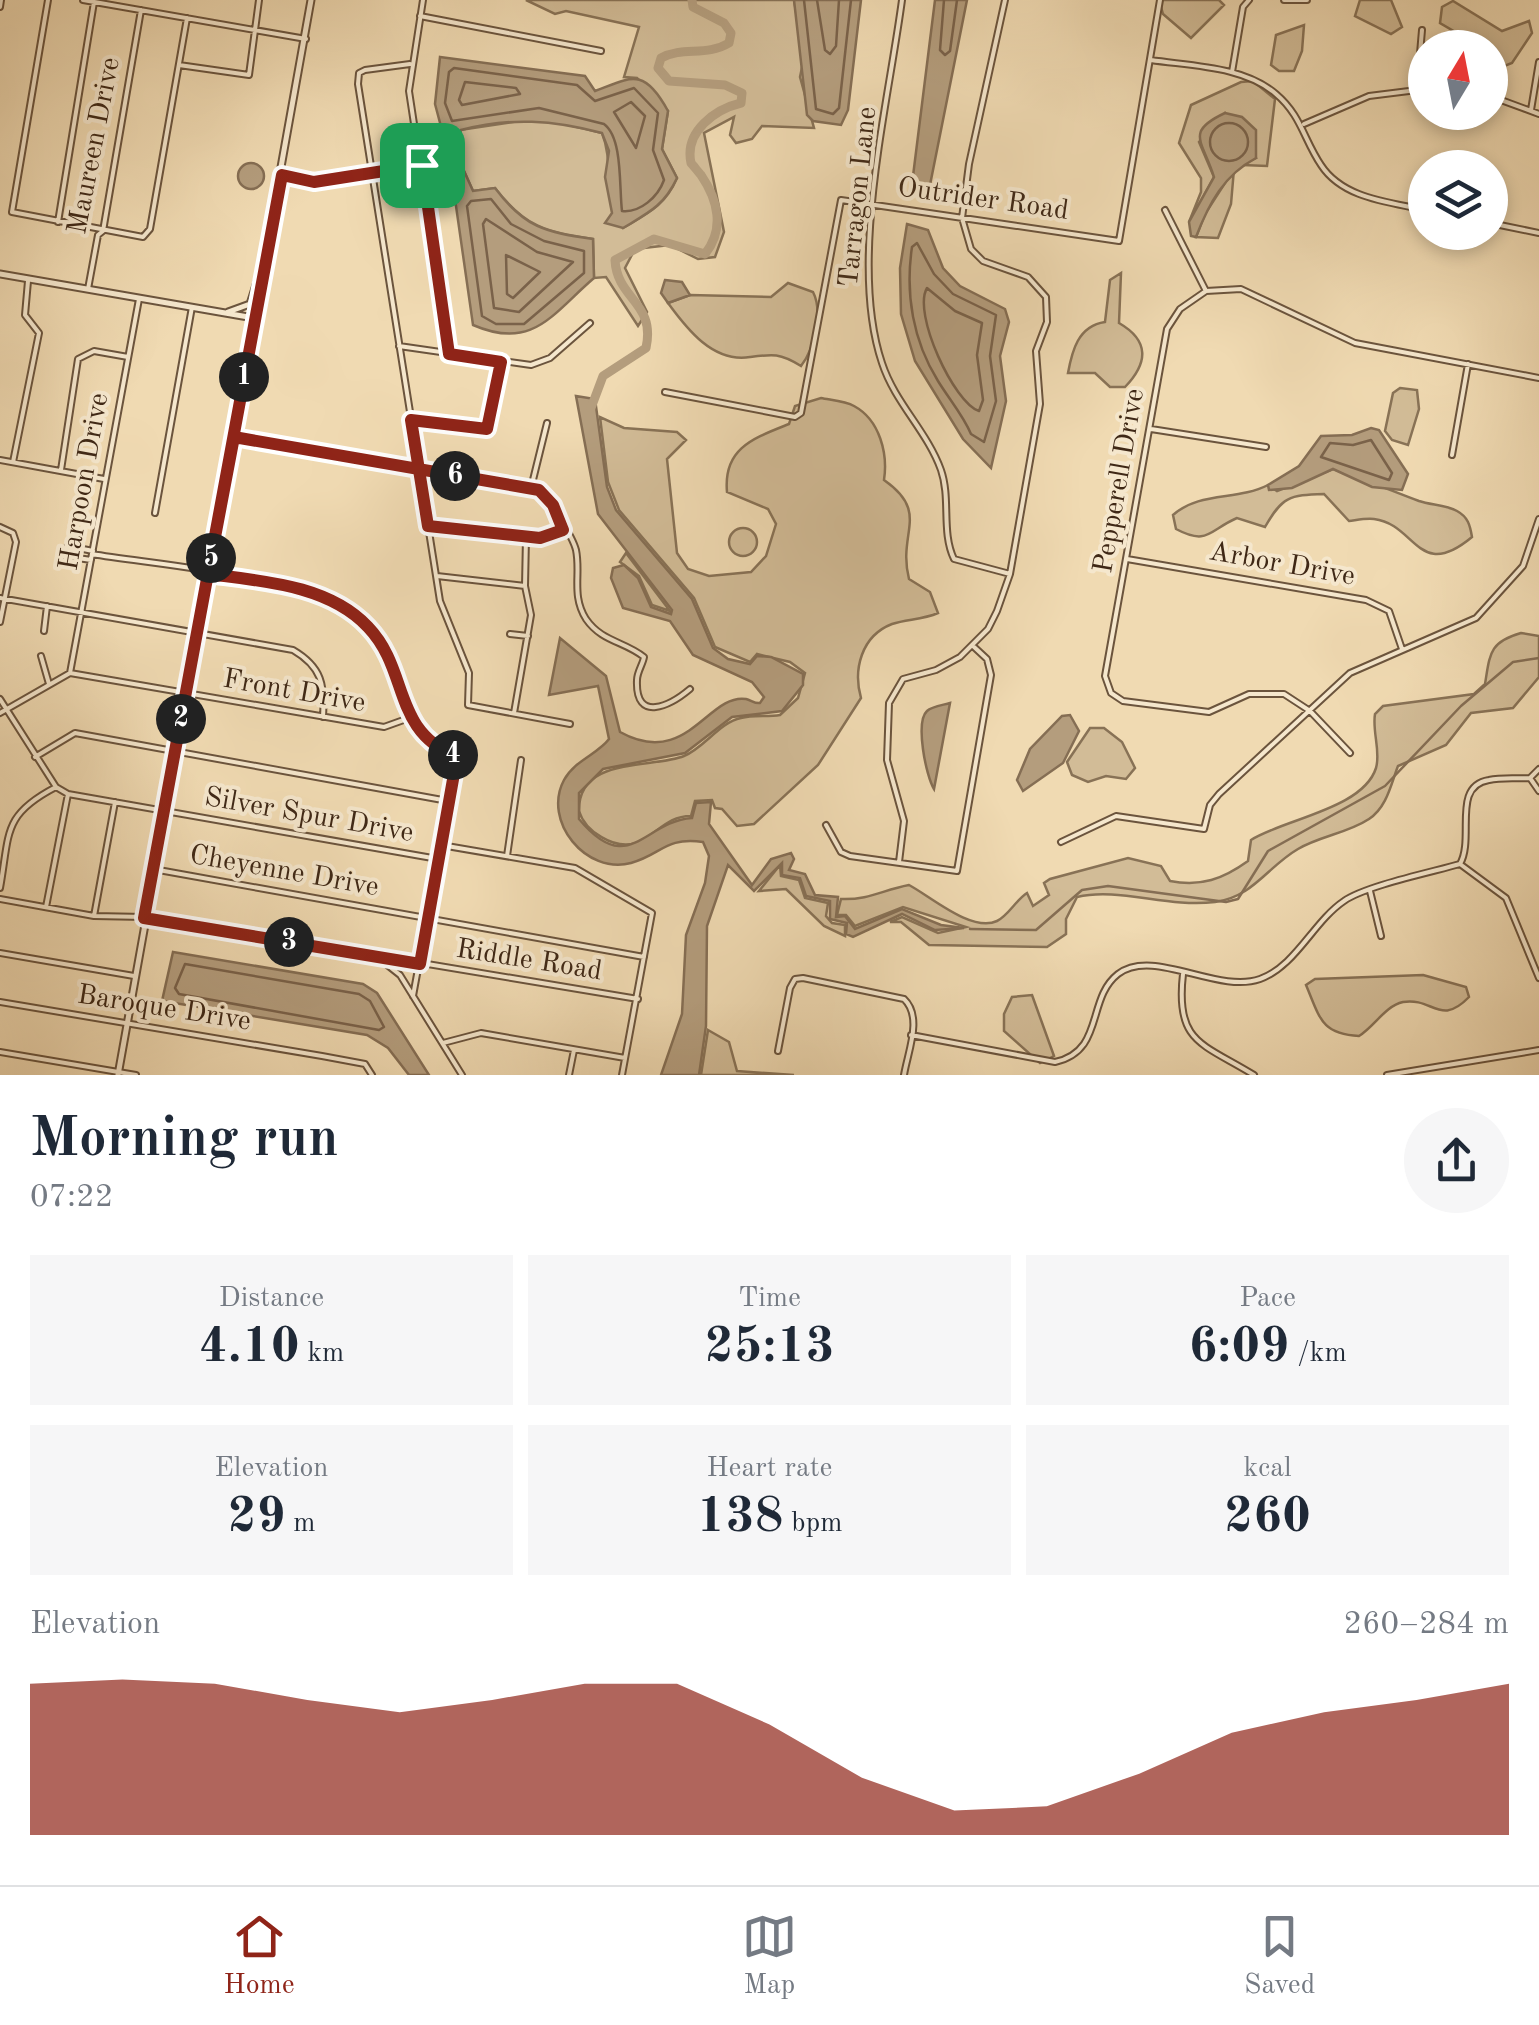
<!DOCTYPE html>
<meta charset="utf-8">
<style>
:root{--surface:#fff;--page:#f6f6f7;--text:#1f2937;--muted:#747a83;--line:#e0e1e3;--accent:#8f2418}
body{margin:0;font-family:"Old Standard TT",serif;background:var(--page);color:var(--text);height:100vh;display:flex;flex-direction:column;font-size:38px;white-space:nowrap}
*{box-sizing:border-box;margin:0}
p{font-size:32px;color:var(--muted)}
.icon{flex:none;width:55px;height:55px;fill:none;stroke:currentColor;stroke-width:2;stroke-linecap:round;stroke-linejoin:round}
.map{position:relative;height:1075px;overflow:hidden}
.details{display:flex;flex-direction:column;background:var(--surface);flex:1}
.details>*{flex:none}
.needle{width:65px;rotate:10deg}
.controls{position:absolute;left:1408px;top:30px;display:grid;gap:20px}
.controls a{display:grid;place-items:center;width:100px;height:100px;border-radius:50%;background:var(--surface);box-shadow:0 5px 15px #0003;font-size:50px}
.pin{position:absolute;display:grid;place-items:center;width:85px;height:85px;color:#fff;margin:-42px;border-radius:20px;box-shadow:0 5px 15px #0006}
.km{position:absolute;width:50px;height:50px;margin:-25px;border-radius:50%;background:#222;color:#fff;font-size:28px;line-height:50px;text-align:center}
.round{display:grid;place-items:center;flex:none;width:105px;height:105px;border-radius:52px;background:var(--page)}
.summary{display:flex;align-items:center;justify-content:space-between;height:170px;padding:0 30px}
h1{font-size:55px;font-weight:700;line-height:75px}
.metrics{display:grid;grid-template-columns:repeat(3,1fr);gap:15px;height:170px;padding:10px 30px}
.metrics div{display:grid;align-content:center;border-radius:0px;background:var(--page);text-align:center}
.metrics b{font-size:50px;font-weight:700}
.metrics small{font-size:28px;font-weight:400}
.metrics p{font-size:28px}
.chart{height:280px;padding:20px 30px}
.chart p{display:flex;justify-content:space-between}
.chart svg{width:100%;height:180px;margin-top:10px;fill:var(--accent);opacity:.7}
.tab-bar{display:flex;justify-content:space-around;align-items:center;height:140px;border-top:2px solid var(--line);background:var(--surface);font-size:28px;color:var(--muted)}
.tab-bar a{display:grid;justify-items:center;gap:5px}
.tab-bar .current{color:var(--accent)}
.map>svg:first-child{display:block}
.green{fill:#d2bc97;stroke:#887256;stroke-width:2.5}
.water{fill:#b49d7d;stroke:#856e54;stroke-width:2.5}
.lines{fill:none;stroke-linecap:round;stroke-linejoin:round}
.shore{stroke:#7a624a;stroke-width:2.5}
.stream{stroke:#856e54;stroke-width:2.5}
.river{stroke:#b49d7d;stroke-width:9}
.minor-casing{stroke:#6b543d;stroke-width:8}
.tertiary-casing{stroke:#6b543d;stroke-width:9}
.minor{stroke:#f5e7cd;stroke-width:4}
.tertiary{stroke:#f5e7cd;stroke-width:5}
.route-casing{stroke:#fff;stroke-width:20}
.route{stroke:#8f2418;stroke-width:12}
.labels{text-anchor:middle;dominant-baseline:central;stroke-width:8;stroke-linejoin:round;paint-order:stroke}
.street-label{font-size:28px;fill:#3f2816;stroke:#f5e7cd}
</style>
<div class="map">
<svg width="1539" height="1075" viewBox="0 0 1539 1075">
<rect width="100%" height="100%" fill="#f0dab2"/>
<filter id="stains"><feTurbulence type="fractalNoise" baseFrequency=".002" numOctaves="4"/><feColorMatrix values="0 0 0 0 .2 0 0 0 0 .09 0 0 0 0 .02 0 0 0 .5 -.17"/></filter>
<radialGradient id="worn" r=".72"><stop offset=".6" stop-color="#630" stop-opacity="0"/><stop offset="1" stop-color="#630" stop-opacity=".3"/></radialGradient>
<path class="green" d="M526,0h268l10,58 -4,19 14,51 -52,-2 -10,13 -16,4 -6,-8 4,-18 -30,16 20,99 -9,25 -17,2 -28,-14 -35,4 -10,19 22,44 -9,14 -32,-49 -12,1 -1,-39c-48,-7 -68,-12 -98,-51l-22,3 -9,-20h-13l1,-21h5l3,-20 79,-12 63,15c13,32 -1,66 21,95 25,-15 42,-22 54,-50l-15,-29 6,-38 -31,-33 -13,-1 15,-50 -73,-16 -11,3z
M1159,0h60l5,5 -33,33 -28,-24z
M1360,0h31l11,27 -11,7 -36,-18z
M1453,1l49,30 27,-10 3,12 -20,30 -18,7 -4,-22 -9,-1 -41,-24 2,-16z
M1304,25l-2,26 -8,20h-15l-8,-6 5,-30z
M1253,81l22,18 -8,67 -25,-1 14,-7 -31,-45 -26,29 15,35 -25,45 12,-30v-14l-22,-35 12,-38 50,-23z
M1234,169l-3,35 -13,34 -22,-1 9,-23z
M1121,273l-2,50c31,18 29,40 6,64h-15l-15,-14h-27c4,-22 10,-47 37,-51l5,-42z
M788,283l25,9c10,19 2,56 -12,74 -21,-13 -28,-12 -51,-9 -37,6 -63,-28 -82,-54l22,-8 81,2z
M1400,388l17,2 2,19 -11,36 -16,-5 -7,-9 8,-38z
M821,398c9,2 24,3 33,8 26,14 34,48 30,74 47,33 13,52 25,99l21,13 8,21c-16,7 -31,6 -46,11 -31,12 -39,46 -31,74l-43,67 -64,59 -17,2 -15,-17 -7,-1 -3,-8 -17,1 -4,15c-25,0 -34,19 -55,27 -22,7 -51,-12 -57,-32 -1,-55 72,-42 105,-55 20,-8 36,-34 57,-38 12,-3 27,-1 39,-3l18,-17 7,-25 -15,-11 -33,-8 -7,8 -35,-15 -21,-49 -75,-88 -11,-28 -8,-65 24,11 53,4 9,8 -19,19 10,94 11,16 21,7 42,-4 15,-16 10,-32 -8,-15 -41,-17c-4,-44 27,-54 62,-68l6,-18z
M1333,469c31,10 59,22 86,32 12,4 27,4 38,10 11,6 13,14 15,26 -54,45 -56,-13 -98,-18 -8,-1 -17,1 -25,2l-25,-27c-35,1 -42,3 -59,33l-28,-9c-28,12 -29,28 -61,11l-3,-14c27,-24 64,-14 95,-30l9,6z
M729 542a14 14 0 1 1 28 0a14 14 0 1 1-28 0Z
M626,553l44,58 -18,-6 -13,-29 -19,-14z
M1521,633l18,3v41l-26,31 -42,5 -25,32 -48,21c-7,18 -11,41 -29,53 -21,14 -49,17 -71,30 -31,18 -45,48 -83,53 -48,6 -96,-15 -138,-5l-11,22v15l-19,13 -118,-2 -28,-23h-11l12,-5 36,16 28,-6 -63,-20 -48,19 -9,-11h-9l4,-16c29,1 41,-9 68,-14 21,11 63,48 88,36 11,-5 19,-21 30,-28l6,13 16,-11 -5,-12 6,-4 78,-21 33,8 9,15c31,6 53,-2 78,-20l3,-21c33,-21 112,-31 125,-72 5,-17 -4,-36 -1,-54l8,-8 91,-12 11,-10c5,-30 4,-42 36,-51z
M1090,728h14l18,14 13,26 -9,11 -20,-3 -18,6 -16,-7 -5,-13z
M780,865l1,11 18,4 6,18 23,5 -2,13 6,7 13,2v11l-21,-10 -38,-37 -27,2z
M1423,975l43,12 3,10c-29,30 -36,0 -66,5 -18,4 -28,24 -44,34 -38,-2 -39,-18 -53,-51l9,-6z
M1032,995l22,61 -14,7 -36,-32v-17l8,-17z
M708,1030l21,12 8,29 57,4h-93z"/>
<path class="water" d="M794,0h67l-13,110 -7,15 -28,-4 -6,-6z
M935,0h32l-38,190 -5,3 -13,-1z
M440,57l145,19 10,15c37,-14 49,-24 73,20l-6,38 15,29c-13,28 -29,35 -54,50l-18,-5 7,-10 -7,-36 4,-26 -7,-18c-49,-13 -91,-16 -141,-3l-4,20 -10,-1 -12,-45z
M1225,113l17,4 14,13v28c-32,17 -47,45 -60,79l-5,-1 -2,-14 25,-45c-11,-36 -30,-45 11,-64z
M238 176a13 13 0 1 1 26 0a13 13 0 1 1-26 0Z
M451,171h13l9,20 22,-3c30,40 50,44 98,51l1,39c-42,36 -61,73 -121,47z
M907,224l21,6 15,38 17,18 45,23 4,13 -9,34 6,45 -15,67 -28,-29 -48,-78 -14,-47 -1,-46z
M665,280l17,2 8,13 -22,8 -7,-10z
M576,396l19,3 12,88 9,23 76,89 21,49 15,11 22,5 7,-8 14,1 32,17v11l-21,26 -50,6 -47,36 -82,16 -24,24v26c50,60 65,2 113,-1l4,-15 15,-1 -2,22 43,61 19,-26 20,-6 3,6 -5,11 16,4 10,21 23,2 -2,20 9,-1 10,13 47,-20 39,16 23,3 -29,2 -33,-16 -49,23 -7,-3 1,-11 -17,-4v-18l-24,-5 -6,-18 -18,-3v-12l-28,28 -26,-26 -21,61 -1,100 -7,49h-38l21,-61 4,-79 19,-52 4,-27 -6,-14c-39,-5 -40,12 -72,21 -45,12 -89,-42 -67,-83 11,-20 34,-26 45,-41l-11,-53 -49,9 11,-57 46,38 14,56c67,37 88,-39 126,-33 5,1 9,5 14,4l4,-6 -12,-15 -59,-27 -23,-34 -47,-13 -12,-30 2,-10 11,-3 14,13 13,29 20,7 1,-4 -74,-96z
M1371,428l8,2 29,44 -6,16 -30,-3 -39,-18 -41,19 -23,2 -1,-5 31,-19 22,-30 31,-1z
M950,703l-16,86c-8,-13 -19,-67 -7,-78 5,-5 17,-6 23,-8z
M1070,715l9,16 -16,32 -40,28 -6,-11 13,-31 32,-33z
M173,952l190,32 14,9 52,82h-20l-21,-27 -21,-13 -205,-34z"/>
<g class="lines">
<path class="shore" d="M804,0l12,109 17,5 6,-6 12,-108
M817,0l8,50 5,4 6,-8 3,-46
M944,0l-4,50 5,5 5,-4 7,-51
M454,68l123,17 18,16 39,-13 24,25 -5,37 11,30c-6,17 -24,33 -42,31 -3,-24 1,-73 -18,-87l-65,-16 -87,13 -7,-18 4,-31z
M465,82l51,6 4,6 -58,11 -3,-5z
M631,102l14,14 -9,32 -22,-36z
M1210 142a19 19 0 1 1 38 0a19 19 0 1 1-38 0Z
M491,199l20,25 33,17 40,10v22l-60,51h-28l-14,-8 -15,-110 4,-5z
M486,219l51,33 36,10 -54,50 -25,-4 -11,-84z
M917,243l17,31 19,20 43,21 -6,41 6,45 -12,41 -13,-8c-8,-19 -22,-35 -33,-53 -25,-40 -33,-87 -26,-134z
M506,255l34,17 -27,26 -6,-4z
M927,288l28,23 27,12 -5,32 6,45 -4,11c-25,-8 -67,-98 -52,-123z
M1371,440l21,33 -3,7 -68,-23 9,-14 23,2z
M185,964l174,30 11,7 14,26 -5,3 -200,-36 -4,-6z"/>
<path class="stream" d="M970,929l66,1 46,-40 26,-4 118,16 12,-3 30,-48 117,-65 76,-80 52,-44 26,-4"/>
<path class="river" d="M591,408l12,-32 43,-28c10,-46 -29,-48 -31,-88l39,-21 51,15c20,-25 13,-54 -4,-79 -1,-1 -9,-11 -10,-12 -7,-32 25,-54 50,-60l1,-10 -17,-8 -56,-4 -11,-13 3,-10c22,-12 45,-1 68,-15l2,-10 -7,-10 -31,-16 -1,-7"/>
<g class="minor-casing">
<path id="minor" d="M48,0l-36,212 131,25 7,-8 37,-211
M83,0l223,39
M423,0l-14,91 40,263
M902,0c-14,106 -54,262 -20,363 13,40 45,68 59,107 10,29 0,62 13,89l56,15
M1284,0h23
M0,7l1,-7
M420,16l181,35
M1151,60c40,6 93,6 125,34 25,21 28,46 45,71 22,34 69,37 104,45
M410,64l-45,6 -6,3 -1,11 82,517 29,72 -1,32 102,19
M179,65l70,10 10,-75
M1232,72l11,-65 6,-7
M1417,89l5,-59
M1490,96l49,18
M1531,110l8,-48
M1304,124l65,-28 56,-7
M281,175l33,7 108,-17
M1165,210l41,81
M58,222l36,-220
M1490,223l49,10
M88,289l10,-54 5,-4 38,-221
M399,346l132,19 19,-7 40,-35
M665,392l130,25 6,-4 40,-213 278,41 41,-241
M411,420l76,9 14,-66
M1151,429l115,18
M234,437l305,54c10,6 34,47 37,59 5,24 -5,45 10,69 16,23 38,22 58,38 -1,7 -7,15 -7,23 -2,44 34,25 53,9
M1452,455l16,-91
M0,460l104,19
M13,462l26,-129 -14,-18 3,-34
M61,470l17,-111 16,-8 34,6
M531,488l16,-65
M155,513l37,-206
M428,526l112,12 23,-9
M0,527l13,6 3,9 -16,80
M92,554c69,12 234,22 278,75 39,46 23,101 87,128l-44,239
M1127,559l239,41 23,11 13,38
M91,560l-26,-4 -1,-6 4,-4 25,5
M437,576l88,10
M0,598l293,52c29,17 32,35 30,67
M44,631l3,-25
M510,634l18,2
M41,656l8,28
M70,673l69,-374
M0,699l56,88 12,7 370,65
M0,713l70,-40 314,54 28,-10
M514,713l17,-98 -6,-29 1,-49
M1350,753l-40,-42 -26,-17h-35l-40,18 -86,-11 -12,-8 -6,-17 62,-347 13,-20 26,-18 35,-2 114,54 184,35
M35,757l40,-24 373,68
M1530,778l9,13
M826,825l15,27 9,4 107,15 34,-196 -4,-16 -14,-13
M1061,842l55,-26 88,13 6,-24 9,-11 131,-121 126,-55 47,-52 16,-47
M441,845l134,23 77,45 -30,162
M507,856l14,-96
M899,862l5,-41 -17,-61 2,-57 14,-24 33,-9 24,-13 28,-28 9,-18 13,-37 30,-170 -4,-53 11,-29 -1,-25 -18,-20 -45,-16 -12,-12 -9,-31 7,-54 36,-164
M1460,864c15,-26 -9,-78 29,-84 13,-3 28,-1 41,-2l9,-9
M1460,864l46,34 33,80
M153,869l491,88
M0,888c10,-55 2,-73 56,-101
M1370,891l11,45
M0,899l94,17 51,1 493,82
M46,907l22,-113
M94,916l21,-114
M0,953l134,23
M381,960l19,15 62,100
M1183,974c-8,69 19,69 71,101
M0,1002l322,54 43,8 7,11
M911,1035l144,27c50,-11 31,-63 63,-88 35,-27 99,20 142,5 36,-13 53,-57 84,-78 21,-15 88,-29 116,-37
M443,1043l38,-10 144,25
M778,1051l12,-63 5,-9 8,-1 101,21c19,18 4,52 0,76
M0,1052l136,23
M569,1075l5,-25
M1387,1075l152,-25"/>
</g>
<g class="tertiary-casing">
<path id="tertiary" d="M0,274l254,44
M228,312l22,-8 12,-38
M118,1075l193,-1075"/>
</g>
<use href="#minor" class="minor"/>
<use href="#tertiary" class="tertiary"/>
</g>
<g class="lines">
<g class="route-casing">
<path id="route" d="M422,165l-108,17 -32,-7 -138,743 276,46 37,-207c-66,-27 -47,-86 -89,-130 -39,-42 -106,-46 -160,-53l26,-137 305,53 14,15 10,25 -23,8 -112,-12 -17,-106 76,9 14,-67 -52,-8 -27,-189"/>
</g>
<use href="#route" class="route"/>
</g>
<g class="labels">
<g class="street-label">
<text transform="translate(95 146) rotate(-79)">Maureen Drive</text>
<text transform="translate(859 197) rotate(-84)">Tarragon Lane</text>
<text transform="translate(983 200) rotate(8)">Outrider Road</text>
<text transform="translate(1120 481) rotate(-80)">Pepperell Drive</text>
<text transform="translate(85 482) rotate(-80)">Harpoon Drive</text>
<text transform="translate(1282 565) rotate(10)">Arbor Drive</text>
<text transform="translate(294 692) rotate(10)">Front Drive</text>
<text transform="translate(309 816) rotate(10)">Silver Spur Drive</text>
<text transform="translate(284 872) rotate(10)">Cheyenne Drive</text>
<text transform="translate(529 961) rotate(9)">Riddle Road</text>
<text transform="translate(164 1009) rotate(9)">Baroque Drive</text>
</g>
</g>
<rect width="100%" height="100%" filter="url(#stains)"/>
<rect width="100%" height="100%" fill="url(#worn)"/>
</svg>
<div class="controls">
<a><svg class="needle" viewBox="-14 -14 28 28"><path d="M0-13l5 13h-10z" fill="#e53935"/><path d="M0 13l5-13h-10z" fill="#747a83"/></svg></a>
<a><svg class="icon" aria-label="layers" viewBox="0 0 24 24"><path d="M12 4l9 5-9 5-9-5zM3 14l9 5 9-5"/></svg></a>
</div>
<div class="pin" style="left:422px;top:165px;background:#1e9e55"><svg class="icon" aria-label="arrive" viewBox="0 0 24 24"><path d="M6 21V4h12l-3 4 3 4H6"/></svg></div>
<b class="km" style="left:244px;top:377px">1</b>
<b class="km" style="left:181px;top:719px">2</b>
<b class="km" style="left:289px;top:942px">3</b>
<b class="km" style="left:453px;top:755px">4</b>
<b class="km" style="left:211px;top:558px">5</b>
<b class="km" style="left:455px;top:476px">6</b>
</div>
<section class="details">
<div class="summary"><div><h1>Morning run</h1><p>07:22</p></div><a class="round"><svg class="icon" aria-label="share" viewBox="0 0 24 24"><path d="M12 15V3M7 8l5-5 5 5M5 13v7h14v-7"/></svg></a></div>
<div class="metrics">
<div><p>Distance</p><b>4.10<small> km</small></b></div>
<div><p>Time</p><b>25:13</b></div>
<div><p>Pace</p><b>6:09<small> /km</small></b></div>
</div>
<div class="metrics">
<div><p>Elevation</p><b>29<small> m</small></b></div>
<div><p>Heart rate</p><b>138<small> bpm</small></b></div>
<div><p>kcal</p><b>260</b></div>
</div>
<div class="chart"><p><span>Elevation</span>260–284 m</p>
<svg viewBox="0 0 160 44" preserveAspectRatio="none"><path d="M0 44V7L10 6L20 7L30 11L40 14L50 11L60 7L70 7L80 17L90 30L100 38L110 37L120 29L130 19L140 14L150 11L160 7V44z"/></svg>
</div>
</section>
<nav class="tab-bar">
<a class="current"><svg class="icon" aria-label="home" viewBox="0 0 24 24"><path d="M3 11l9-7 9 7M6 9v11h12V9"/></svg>Home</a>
<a><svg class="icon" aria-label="map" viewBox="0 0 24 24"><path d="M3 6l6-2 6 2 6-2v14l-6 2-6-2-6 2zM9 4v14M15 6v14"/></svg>Map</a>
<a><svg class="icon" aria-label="saved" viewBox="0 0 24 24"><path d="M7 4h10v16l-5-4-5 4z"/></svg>Saved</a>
</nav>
